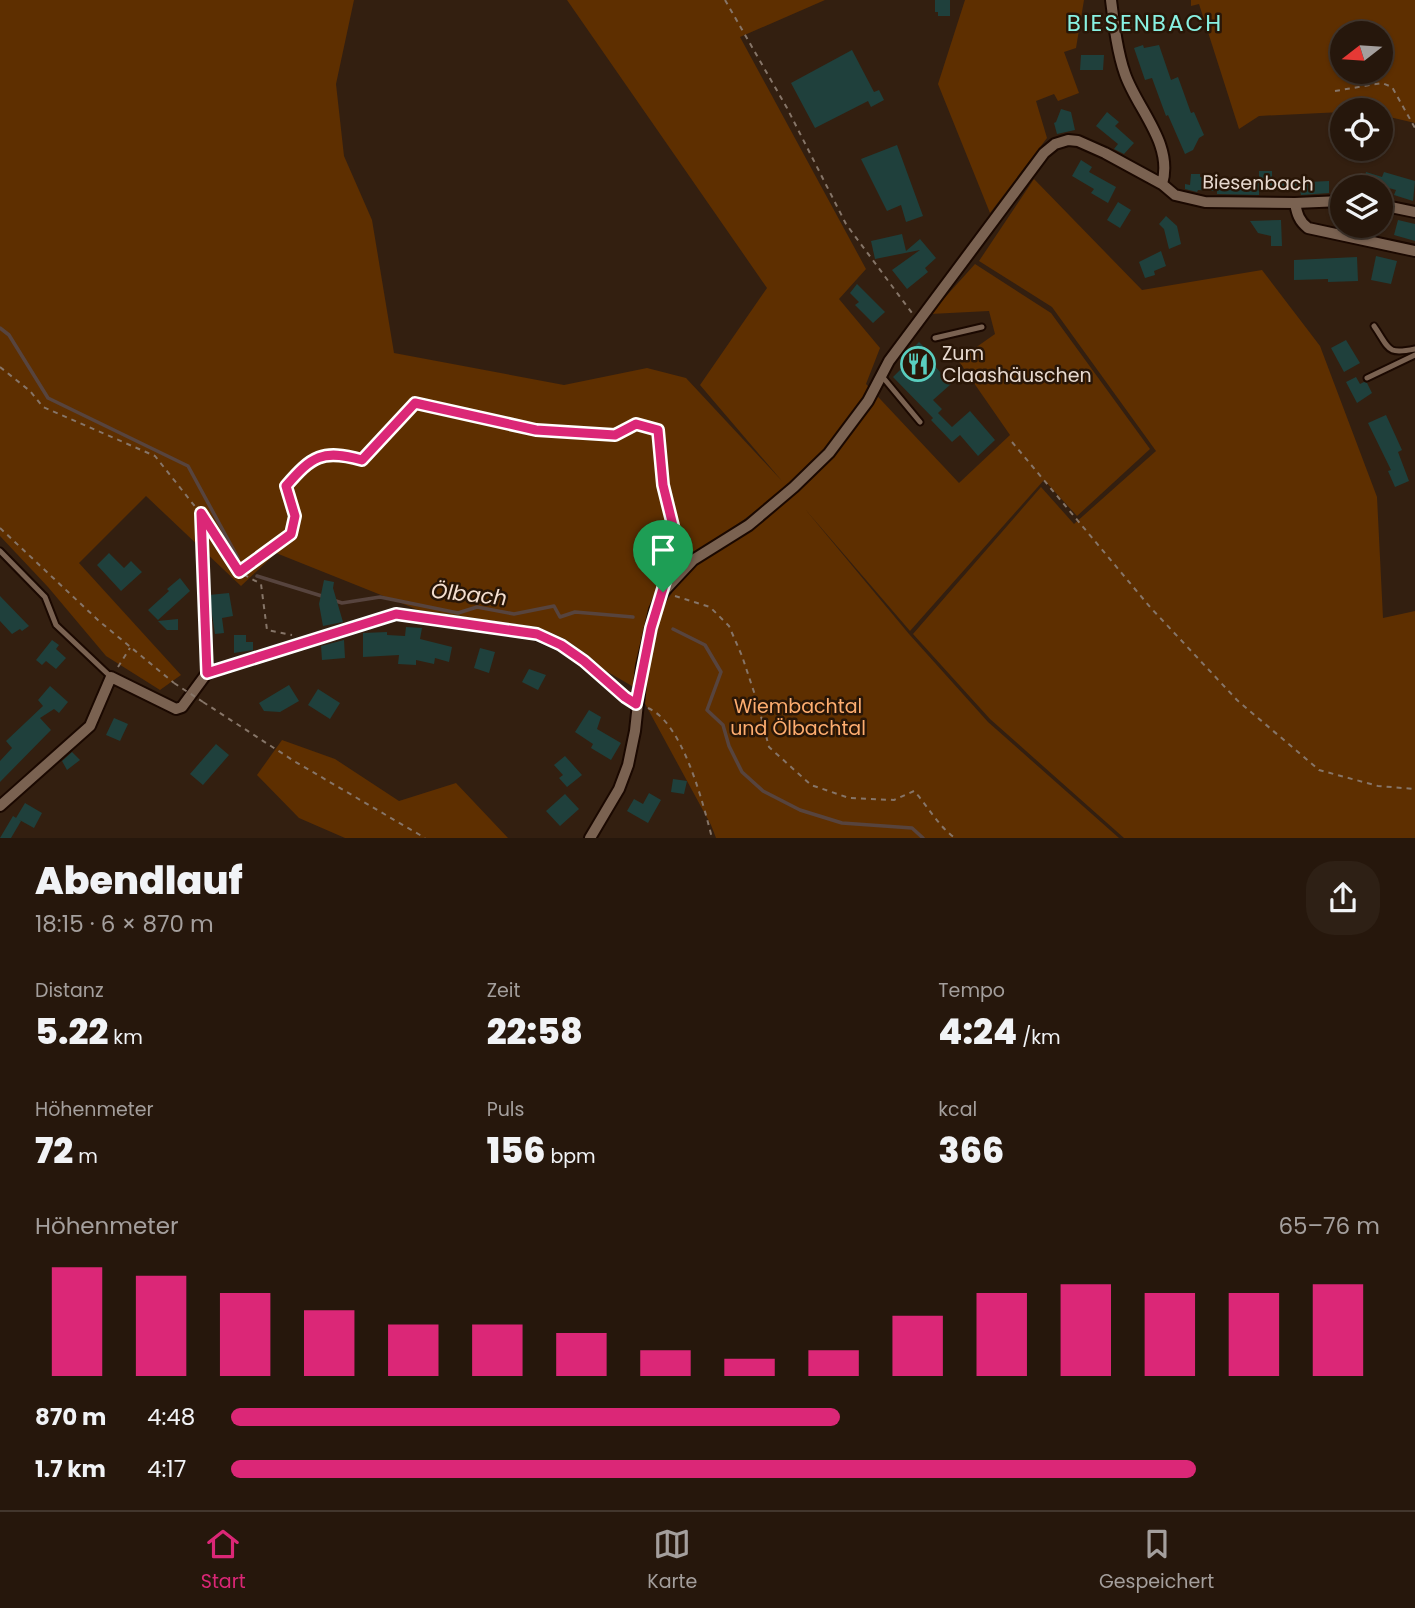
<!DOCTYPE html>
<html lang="de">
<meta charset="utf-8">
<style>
:root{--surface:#26170c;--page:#2e2015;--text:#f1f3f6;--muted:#a49f9d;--line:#42362d;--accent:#db2777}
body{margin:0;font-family:Poppins,sans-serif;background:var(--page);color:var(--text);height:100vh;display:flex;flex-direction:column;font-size:26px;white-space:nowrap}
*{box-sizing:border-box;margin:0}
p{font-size:23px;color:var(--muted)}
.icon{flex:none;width:38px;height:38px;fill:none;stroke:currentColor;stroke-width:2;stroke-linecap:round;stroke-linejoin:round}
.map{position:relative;height:838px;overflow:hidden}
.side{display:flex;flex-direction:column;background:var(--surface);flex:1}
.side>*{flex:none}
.needle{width:46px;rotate:253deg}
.fabs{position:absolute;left:1330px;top:21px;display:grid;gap:14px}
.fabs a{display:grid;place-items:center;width:63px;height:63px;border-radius:50%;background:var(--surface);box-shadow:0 2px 5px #0004,0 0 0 2px var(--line);font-size:35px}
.pin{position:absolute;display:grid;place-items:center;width:60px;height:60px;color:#fff;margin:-72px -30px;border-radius:50% 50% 50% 0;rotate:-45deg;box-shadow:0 0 7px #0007}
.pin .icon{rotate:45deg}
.round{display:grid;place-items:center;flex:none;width:74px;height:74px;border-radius:28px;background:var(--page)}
.headline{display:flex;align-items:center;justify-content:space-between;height:119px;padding:0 35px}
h1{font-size:38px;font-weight:800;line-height:52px}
.figures{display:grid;grid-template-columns:repeat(3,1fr);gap:10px;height:119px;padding:7px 35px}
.figures div{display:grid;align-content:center}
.figures b{font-size:35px;font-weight:800}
.figures small{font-size:19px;font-weight:400}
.figures p{font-size:19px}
.chart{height:196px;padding:14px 35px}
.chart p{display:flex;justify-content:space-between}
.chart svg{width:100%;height:126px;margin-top:7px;stroke:var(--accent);stroke-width:6}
ul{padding:0 35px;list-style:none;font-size:23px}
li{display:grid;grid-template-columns:112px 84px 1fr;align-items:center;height:52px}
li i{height:18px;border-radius:9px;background:var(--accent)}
.dock{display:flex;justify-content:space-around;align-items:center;height:98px;border-top:2px solid var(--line);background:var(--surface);font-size:19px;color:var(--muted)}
.dock a{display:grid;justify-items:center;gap:4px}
.dock .on{color:var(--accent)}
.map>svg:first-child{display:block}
.green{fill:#5e2f00;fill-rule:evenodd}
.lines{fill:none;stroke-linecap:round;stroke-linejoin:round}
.stream{stroke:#57443e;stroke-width:3.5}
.building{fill:#1f403c}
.service-casing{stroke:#1a0800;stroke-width:9}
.minor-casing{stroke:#1a0800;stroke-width:14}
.path{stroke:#867568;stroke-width:2;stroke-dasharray:5 5;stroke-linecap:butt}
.service{stroke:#7a6251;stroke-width:5}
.minor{stroke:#7a6251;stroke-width:10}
.path-bridge{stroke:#867568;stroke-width:2;stroke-dasharray:5 5;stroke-linecap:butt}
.route-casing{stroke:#fff;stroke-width:14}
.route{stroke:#db2777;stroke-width:9}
.labels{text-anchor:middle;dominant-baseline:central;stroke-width:5;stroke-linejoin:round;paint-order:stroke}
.street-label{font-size:19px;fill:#e7d9cf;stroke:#291607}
.poi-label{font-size:19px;fill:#e7d9cf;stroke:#291607;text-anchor:start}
.park-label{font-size:19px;fill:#fead6f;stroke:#291607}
.water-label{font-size:21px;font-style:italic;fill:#f4dfd0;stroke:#291607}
.quarter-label{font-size:23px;letter-spacing:2px;fill:#88f1e2;stroke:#291607}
</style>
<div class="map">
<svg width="1415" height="838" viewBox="0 0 1415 838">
<rect width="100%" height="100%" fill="#331f10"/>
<path class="green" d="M0,0h354l-18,84 8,72 28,64 22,133 170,32 83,-17 39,10 96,103 -82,-96 67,-97 -200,-288h258l-85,37 126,232 -27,30 41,49 -14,36 93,99 51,-48 -52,-75 37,-26 -6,-23 -59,3 45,-50 76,49 99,136 -73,67 -33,-36 -134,151 -105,-122 104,125 79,88 131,116h-403l-5,-13 -74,-136 -101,-59 -105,-15 -155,-62 -35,33 -95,-90 -67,67 102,112 -21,15 -54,-34 -58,-69 -48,-51zM787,487c-39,33 -105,78 -126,125 -9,21 -14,45 -21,67l13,-72 37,-52 52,-34z
M965,0h119l-8,48 -12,4 15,41 -21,8 -4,-7 -18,7 11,37 -57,75 -52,-129z
M1191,0h224v123l-34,-8v-5h-39v2l-83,4 -20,13 -40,-125 -8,2zM1342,33h39v39h-39z
M1034,179l108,111 120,-20 58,76 57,151 6,121 32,-7v227h-291l-134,-119 -77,-85 128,-147 33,37 82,-73 -104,-144 -73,-46z
M282,740l53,19 64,42 57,-18 52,55h-163l-46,-20 -42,-43z"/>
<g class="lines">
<path class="stream" d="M0,328l9,7 39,63 140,68 50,92
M257,576l68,21
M336,601l6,2 38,-6 78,16 19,-6 37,7 40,-8 6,11 15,-5 58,5
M673,629l32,16 16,27 -14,38 16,15 6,21 13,26 21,19 37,19 42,13 70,5 11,10"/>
</g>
<path class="building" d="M935,0h15v16h-12v-4h-3z
M1143,45l1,3 15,-3 12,35 7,-3 13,36 3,-1 10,23 -5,3 -6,12 -8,4 -17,-39 -2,1 -14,-38 -7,2 -11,-32z
M852,50l22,42 5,-2 5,10 -13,7 -3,-6 -53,27 -24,-45z
M1081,55h23l-1,15h-23z
M1061,109l10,3 4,18 -18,4 -3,-11 2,-1z
M1107,112l12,10 -4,4 19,17 -10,11 -10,-5 4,-5 -22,-18z
M897,145l26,71 -17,6 -5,-17 -14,6 -26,-52z
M1081,160l11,7 -3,5 27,15 -8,16 -17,-10 3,-4 -22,-13z
M1259,171h13v10l36,-2v3l21,-1v12l-28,2 -1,-6 -41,1v5l-42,-1v-3l-19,-1 -1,2 -12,-3v-5l5,1 1,-11h9v3l34,2v6l6,1v2h14v-6h5z
M1366,172l16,5 2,-5 31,9 -2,20 -19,-6 2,-5 -11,-3h-23z
M1118,202l13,8 -11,18 -13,-8z
M1166,216l11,10 4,18 -12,5 -5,-20 -5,-5z
M1281,220l1,26h-11v-10l-13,-3 -8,-12z
M1398,220l17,4v17l-21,-6z
M902,234l4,17 14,-12 16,19 -11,10 3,4 -21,17 -15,-19 28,-20 -45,9 -4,-18z
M1161,251l5,15 -12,5 1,4 -10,3 -6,-16z
M1376,256l21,5 -6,23 -20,-4z
M1357,257l1,24 -30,1v-3l-34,1v-20z
M857,284l28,28 -12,11 -18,-18 4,-3 -9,-9z
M1346,340l14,23 -16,9 -13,-24z
M919,342l17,17 -4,4 19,21 -18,16 9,9 -9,9 -40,-41 11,-11 -2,-2 7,-6 -3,-3z
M1356,377l4,7 4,-2 3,1 5,10 -15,10 -11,-21z
M970,411l25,29 -17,16 -18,-21 -8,7 -21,-22 7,-7 14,14z
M1386,415l16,35 -4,2 11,29 -14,6 -7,-16 3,-1 -23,-47z
M109,553l15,15 7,-7 11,11 -21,19 -24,-26z
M180,578l10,13 -32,29 -10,-10 21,-19 -2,-2z
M324,580l10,2 -1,6 10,34 -20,4 -4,-22z
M229,593l4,23 -11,2 2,15 -9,1 -6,-39z
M0,596l29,30 -7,5 -2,-2 -8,5 -12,-13z
M178,619v11h-11l-9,-9z
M406,627l16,1 -2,11 32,8 -3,15 -14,-4 -1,6 -18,-4v5l-18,-1 1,-9 -36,2v-24l24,-1v3l18,1z
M234,635h12v7h7v8l-19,3z
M52,640l7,5 -3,4 10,9 -10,11 -10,-8 -4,4 -6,-5z
M344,640l1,18 -23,2 -1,-14z
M480,648l15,4 -6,21 -15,-5z
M529,669l17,6 -8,15 -16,-8z
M289,685l10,16 -19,11 -16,-1 -5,-8z
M50,686l18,16 -9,11 -5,-4 -14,9 11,12 -51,52v-21l12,-13 -6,-7 37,-35 -5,-6z
M318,689l22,14 -10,16 -22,-14z
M589,710l12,7 -4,12 24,14 -10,17 -20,-12 2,-4 -18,-12z
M114,718l14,6 -8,17 -14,-6z
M216,744l13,11 -26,30 -13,-11z
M72,752l8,8 -13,10 -5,-9z
M565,756l17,19 -15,12 -8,-9 4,-3 -9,-10z
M673,779l14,2 -3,13 -13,-2z
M649,793l12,7 -13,23 -21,-12 7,-12 9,5z
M565,794l14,15 -19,17 -14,-15z
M25,803l17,10 -8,15 -18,-10z
M13,816l8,5 -10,17h-11z"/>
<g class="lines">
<g class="service-casing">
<path id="service" d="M1374,326c16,23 12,29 41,23
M935,338l47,-11
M881,375l39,47
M1367,378l48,-23
M0,551l45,46 11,28 55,52
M202,584l5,89"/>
</g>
<g class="minor-casing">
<path id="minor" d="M1111,0c3,24 6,51 14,74 12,35 49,70 37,110
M1295,203c2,11 4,18 13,25l107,23
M1381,205l34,7
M0,806l90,-80 21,-49 65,32 6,-2 25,-34 189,-59 140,20 25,11 23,16 41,36 11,6
M590,838l29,-49 9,-24 7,-34 7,-65 13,-56 8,-18 30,-32 56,-35 45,-38 35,-34 39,-52 21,-40 155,-208 11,-9 13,-4 10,1 27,12 57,31 13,11 30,7 90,1 47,-2"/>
</g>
<path class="path" d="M725,0l62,108 59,116 66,89
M1335,91l47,-8 10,4 23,41
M0,367l30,24 13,16 112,49 46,58 38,58 22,12 6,46 25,5
M1012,442l138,165 87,93 82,70 59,16 37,3
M201,515l1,60
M0,528l99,93 75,62
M239,572l52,-38 4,-18 -9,-30c26,-30 35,-37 76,-27l53,-56 121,27 79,5 21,-11 22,6 6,55 13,57 -7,26
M675,596l35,11 19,19 13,30 15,45 12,46 42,38 38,13 45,2 20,-9c14,15 24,35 41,47
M118,667l12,-19
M203,702l91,59 131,77
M648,708c35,15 55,95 64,130"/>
<use href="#service" class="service"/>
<use href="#minor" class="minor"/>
<path class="path-bridge" d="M174,683l29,19"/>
</g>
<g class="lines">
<g class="route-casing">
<path id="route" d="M415,403l121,27 79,5 21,-11 22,6 5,55 14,57 -26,86 -15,76 -11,-7 -41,-36 -23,-16 -24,-11 -141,-20 -189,59 -6,-160 38,59 52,-38 4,-18 -9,-30c26,-30 36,-37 76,-26z"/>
</g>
<use href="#route" class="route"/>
</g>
<defs>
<g id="restaurant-ring" transform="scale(1.75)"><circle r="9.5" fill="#291607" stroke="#59cebf" stroke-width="1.5"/><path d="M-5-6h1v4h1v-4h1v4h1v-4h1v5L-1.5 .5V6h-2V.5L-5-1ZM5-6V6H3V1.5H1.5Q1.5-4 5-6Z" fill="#59cebf"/></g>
</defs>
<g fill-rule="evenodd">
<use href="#restaurant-ring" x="918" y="364"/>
</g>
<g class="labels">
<g class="street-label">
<text transform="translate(1258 183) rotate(1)">Biesenbach</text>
</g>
<g class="poi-label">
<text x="942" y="353">Zum<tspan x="942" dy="22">Claashäuschen</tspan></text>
</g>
<g class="park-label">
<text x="798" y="706">Wiembachtal<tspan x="798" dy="22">und Ölbachtal</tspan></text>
</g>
<g class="water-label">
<text transform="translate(469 594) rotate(6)">Ölbach</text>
</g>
<g class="quarter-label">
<text x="1145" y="23">BIESENBACH</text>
</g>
</g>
</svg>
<div class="fabs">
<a><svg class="needle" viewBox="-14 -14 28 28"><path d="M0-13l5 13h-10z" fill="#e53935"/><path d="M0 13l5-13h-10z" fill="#a49f9d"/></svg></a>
<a><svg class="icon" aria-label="locate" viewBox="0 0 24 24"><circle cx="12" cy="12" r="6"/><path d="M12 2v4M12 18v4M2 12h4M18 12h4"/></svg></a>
<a><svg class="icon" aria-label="layers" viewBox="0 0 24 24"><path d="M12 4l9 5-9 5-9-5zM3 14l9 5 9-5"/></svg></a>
</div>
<div class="pin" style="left:663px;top:592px;background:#1e9e55"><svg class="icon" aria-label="arrive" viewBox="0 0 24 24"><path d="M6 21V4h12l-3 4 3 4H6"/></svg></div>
</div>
<section class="side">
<div class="headline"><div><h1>Abendlauf</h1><p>18:15 · 6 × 870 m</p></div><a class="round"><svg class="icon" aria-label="share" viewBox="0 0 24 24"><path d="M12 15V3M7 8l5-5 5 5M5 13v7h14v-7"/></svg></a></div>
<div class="figures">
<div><p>Distanz</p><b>5.22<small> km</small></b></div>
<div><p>Zeit</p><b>22:58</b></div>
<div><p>Tempo</p><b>4:24<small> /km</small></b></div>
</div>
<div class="figures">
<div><p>Höhenmeter</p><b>72<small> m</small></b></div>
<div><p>Puls</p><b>156<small> bpm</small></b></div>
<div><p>kcal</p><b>366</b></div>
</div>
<div class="chart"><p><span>Höhenmeter</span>65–76 m</p>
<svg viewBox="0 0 160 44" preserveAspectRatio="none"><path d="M5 44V6M15 44V9M25 44V15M35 44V21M45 44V26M55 44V26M65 44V29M75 44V35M85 44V38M95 44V35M105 44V23M115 44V15M125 44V12M135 44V15M145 44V15M155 44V12"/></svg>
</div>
<ul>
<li><b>870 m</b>4:48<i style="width:53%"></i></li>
<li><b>1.7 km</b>4:17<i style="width:84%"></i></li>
</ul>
</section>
<nav class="dock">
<a class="on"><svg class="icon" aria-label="home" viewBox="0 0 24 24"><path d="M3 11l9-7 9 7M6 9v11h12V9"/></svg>Start</a>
<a><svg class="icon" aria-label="map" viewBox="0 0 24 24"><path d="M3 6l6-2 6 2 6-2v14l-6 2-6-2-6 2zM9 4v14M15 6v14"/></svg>Karte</a>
<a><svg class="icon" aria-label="saved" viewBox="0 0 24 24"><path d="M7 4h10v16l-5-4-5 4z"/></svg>Gespeichert</a>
</nav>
